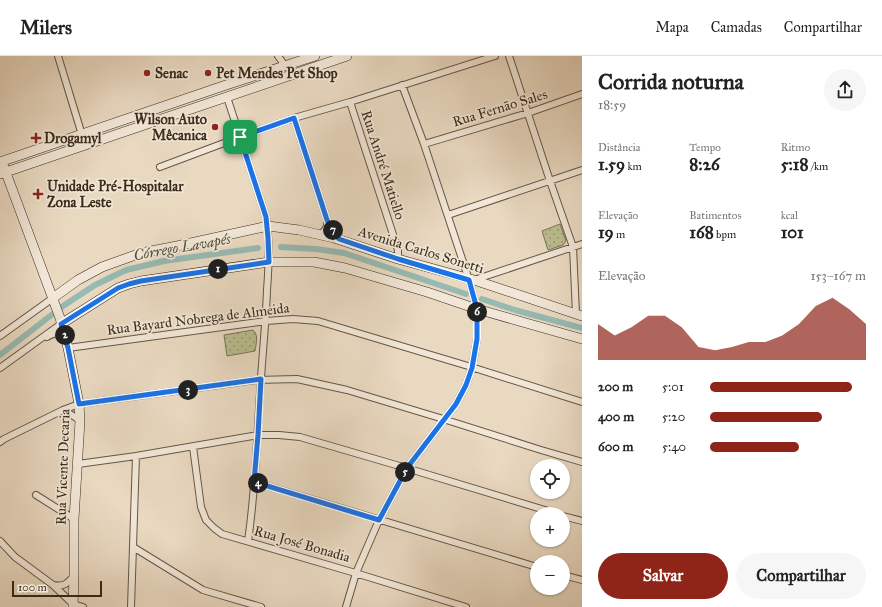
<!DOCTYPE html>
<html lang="pt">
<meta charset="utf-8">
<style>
:root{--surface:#fff;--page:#f6f6f6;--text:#222;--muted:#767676;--line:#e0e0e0;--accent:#8f2418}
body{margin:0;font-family:"IM FELL Great Primer",serif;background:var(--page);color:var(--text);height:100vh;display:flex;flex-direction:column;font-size:15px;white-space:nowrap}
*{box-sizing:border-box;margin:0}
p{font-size:13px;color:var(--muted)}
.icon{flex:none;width:22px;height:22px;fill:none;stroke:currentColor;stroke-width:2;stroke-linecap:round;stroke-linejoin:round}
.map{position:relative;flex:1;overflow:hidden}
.sheet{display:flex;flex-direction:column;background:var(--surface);width:300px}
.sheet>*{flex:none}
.buttons{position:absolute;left:530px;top:403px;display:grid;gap:8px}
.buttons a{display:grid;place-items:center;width:40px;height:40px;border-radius:50%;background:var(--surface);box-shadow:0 1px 3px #0004;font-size:20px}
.scale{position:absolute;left:12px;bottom:10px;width:90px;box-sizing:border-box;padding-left:4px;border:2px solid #3a2c1a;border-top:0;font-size:11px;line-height:14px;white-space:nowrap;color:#3a2c1a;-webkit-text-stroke:3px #f1e6d7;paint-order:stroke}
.pin{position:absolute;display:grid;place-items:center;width:34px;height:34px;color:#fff;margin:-17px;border-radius:8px;box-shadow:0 2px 6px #0006}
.km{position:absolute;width:20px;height:20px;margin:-10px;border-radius:50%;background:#222;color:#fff;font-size:11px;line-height:20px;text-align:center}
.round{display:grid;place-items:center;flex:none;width:42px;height:42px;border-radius:21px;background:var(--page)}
.overview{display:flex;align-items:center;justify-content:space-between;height:68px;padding:0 16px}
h1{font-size:22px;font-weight:800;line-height:30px}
.stats{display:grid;grid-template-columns:repeat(3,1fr);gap:6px;height:68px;padding:4px 16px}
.stats div{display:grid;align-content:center}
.stats b{font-size:17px;font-weight:800}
.stats small{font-size:11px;font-weight:400}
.stats p{font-size:11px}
.chart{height:112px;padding:8px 16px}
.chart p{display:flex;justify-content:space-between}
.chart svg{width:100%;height:72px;margin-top:4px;fill:var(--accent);opacity:.7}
.action{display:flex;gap:8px;margin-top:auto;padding:8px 16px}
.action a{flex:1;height:46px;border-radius:24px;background:var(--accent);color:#fff;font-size:16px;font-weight:800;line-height:46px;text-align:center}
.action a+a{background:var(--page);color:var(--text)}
ul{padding:0 16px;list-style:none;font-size:13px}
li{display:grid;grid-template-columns:64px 48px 1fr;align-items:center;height:30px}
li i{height:10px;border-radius:5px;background:var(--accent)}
header{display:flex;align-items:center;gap:24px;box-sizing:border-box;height:56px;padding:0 20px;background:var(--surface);border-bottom:1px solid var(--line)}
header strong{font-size:19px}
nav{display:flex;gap:22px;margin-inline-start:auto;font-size:14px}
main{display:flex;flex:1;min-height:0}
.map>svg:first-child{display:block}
.green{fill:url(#green-dots);stroke:#7a7555}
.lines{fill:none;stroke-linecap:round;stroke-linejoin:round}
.canal{stroke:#97bab2;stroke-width:6}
.street-casing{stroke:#665744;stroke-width:8}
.secondary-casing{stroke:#3a2c1a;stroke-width:10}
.street{stroke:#f1e6d7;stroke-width:6}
.secondary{stroke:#f1e6d7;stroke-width:9}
.route-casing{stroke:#fff;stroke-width:8}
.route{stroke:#1a73e8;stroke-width:5}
.poi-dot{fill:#8f2418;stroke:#f1e6d7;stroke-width:1.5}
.labels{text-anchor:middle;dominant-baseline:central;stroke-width:3.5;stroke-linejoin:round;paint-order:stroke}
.poi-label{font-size:14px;font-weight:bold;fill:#3a2c1a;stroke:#f1e6d7;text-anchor:start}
.street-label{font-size:14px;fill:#3a2c1a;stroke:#f1e6d7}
.water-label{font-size:15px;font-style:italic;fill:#515040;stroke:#f1e6d7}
</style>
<header>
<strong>Milers</strong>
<nav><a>Mapa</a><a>Camadas</a><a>Compartilhar</a></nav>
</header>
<main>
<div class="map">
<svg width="582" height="551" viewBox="0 0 582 551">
<defs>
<pattern id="green-dots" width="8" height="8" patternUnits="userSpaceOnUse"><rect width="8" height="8" fill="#bbbe90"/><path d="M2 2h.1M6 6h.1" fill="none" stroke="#999b75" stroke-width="1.8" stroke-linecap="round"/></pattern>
</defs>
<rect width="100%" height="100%" fill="#e9d9c1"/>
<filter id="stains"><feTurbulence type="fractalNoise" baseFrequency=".005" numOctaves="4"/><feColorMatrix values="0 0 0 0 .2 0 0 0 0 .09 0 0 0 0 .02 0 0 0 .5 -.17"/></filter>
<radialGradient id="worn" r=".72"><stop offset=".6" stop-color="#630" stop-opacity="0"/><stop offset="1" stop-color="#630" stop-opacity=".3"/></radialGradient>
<path class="green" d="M560,168l6,17 -3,4 -15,5 -6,-19z
M253,274c6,5 3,14 2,21l-28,5 -3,-21z"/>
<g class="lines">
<path class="canal" d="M281,191l35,2 28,4 122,41
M482,243l33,11 67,18
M0,299l63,-49 32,-21 31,-15 38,-9 94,-13"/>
<g class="street-casing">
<path id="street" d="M58,0l24,79
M278,0l8,11
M509,0l41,125 23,66 3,67
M227,41l39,120c4,24 3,48 1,73 -1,29 -4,58 -6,88 -4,54 -5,109 -13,163
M350,46l48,148v9
M294,62l33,102 6,11 6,8
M424,88l104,-31 54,-19
M160,111l80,-30 54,-19 56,-16 145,-46
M448,159l134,-45
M320,178c6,-3 8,-8 7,-14
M474,224l108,-36
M0,280l53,-38
M47,281c7,-4 14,-6 18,1
M68,292l198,-27 27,-2 25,2 150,45 114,36
M0,312l61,-44
M63,354l12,7 5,4
M0,386l4,-3 59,-29 16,-6 177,-24 41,-1 50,11 93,28 101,32 41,12
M193,391l8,60 5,13 8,8 8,6 130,38 114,35
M78,408l58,-8 122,-21h21l21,2 103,30 155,47
M254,426l283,85
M36,439l38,24
M563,460l19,5
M0,485l15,16 38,28 20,19 10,3
M133,491l70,43 58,17
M563,519l19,5
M53,529c11,2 14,-1 21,-9
M131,551l5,-151
M346,551l10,-34 23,-53 28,-52 49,-64 10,-19 6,-17 5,-29v-30l-8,-29 -45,-136 -22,-59"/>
</g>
<g class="secondary-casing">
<path id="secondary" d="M0,106l229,-78 86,-28
M2,106l58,156 8,30 11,56 1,17 -6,98v57l-1,31
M0,118l347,-118
M53,242l25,-18 24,-13 39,-14 36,-7 91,-20 31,4 35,8 64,21 76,21 108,36
M61,268l57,-36 11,-4 12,-3 128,-19h45l31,6 82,24 50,17 105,30"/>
</g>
<use href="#street" class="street"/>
<use href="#secondary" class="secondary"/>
</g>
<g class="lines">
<g class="route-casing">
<path id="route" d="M294,62l33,102 6,10 6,9 59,20 71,21 8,29v30l-5,29 -6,17 -10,19 -49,64 -28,52 -125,-38 4,-47 3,-56 -182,25 -11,-56 -7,-24 57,-36 11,-4 12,-3 128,-19 -1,-24 -2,-21 -26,-80z"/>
</g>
<use href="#route" class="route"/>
</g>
<g class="poi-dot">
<circle cx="147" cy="17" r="4"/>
<circle cx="208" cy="17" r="4"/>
<circle cx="215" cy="71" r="4"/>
<path d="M34 76h4v4h4v4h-4v4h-4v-4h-4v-4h4z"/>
<path d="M36 132h4v4h4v4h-4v4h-4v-4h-4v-4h4z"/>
</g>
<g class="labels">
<g class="poi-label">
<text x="155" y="17">Senac</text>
<text x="216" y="17">Pet Mendes Pet Shop</text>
<text x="207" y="63" text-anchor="end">Wilson Auto<tspan x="207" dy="16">Mêcanica</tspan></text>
<text x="44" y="82">Drogamyl</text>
<text x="47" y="130">Unidade Pré-Hospitalar<tspan x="47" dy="16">Zona Leste</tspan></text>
</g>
<g class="street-label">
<text transform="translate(500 52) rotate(-17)">Rua Fernão Sales</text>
<text transform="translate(383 109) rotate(72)">Rua André Matiello</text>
<text transform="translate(421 194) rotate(17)">Avenida Carlos Sonetti</text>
<text transform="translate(198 263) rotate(-7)">Rua Bayard Nobrega de Almeida</text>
<text transform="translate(63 411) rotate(-88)">Rua Vicente Decaria</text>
<text transform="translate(302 488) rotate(16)">Rua José Bonadia</text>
</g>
<g class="water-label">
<text transform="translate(182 191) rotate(-10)">Córrego Lavapés</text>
</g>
</g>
<rect width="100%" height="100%" filter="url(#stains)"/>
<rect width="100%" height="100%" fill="url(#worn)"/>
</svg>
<div class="buttons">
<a><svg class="icon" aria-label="locate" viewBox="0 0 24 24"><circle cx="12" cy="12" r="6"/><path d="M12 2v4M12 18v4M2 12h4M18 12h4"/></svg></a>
<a>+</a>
<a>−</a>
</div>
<div class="scale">100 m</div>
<div class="pin" style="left:240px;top:81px;background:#1e9e55"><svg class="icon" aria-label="arrive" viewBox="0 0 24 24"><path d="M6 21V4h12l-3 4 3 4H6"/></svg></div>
<b class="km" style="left:218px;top:213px">1</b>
<b class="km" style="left:65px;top:279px">2</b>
<b class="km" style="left:188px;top:334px">3</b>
<b class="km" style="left:258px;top:427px">4</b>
<b class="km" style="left:405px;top:416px">5</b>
<b class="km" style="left:477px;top:256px">6</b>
<b class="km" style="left:333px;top:174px">7</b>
</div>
<section class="sheet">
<div class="overview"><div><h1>Corrida noturna</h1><p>18:59</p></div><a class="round"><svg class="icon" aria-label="share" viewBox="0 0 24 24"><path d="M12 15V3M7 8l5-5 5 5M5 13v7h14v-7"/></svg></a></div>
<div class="stats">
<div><p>Distância</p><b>1.59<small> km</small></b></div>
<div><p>Tempo</p><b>8:26</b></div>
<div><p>Ritmo</p><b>5:18<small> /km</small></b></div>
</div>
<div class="stats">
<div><p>Elevação</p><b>19<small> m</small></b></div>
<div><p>Batimentos</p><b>168<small> bpm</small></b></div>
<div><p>kcal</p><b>101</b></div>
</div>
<div class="chart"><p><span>Elevação</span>153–167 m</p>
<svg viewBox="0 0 160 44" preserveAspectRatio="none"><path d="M0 44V22L10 29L20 24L30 17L40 17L50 24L60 36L70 38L80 36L90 33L100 33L110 29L120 22L130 11L140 6L150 13L160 22V44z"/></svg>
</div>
<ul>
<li><b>200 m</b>5:01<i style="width:91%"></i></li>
<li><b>400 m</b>5:20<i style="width:72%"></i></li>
<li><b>600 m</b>5:40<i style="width:57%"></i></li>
</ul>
<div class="action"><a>Salvar</a><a>Compartilhar</a></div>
</section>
</main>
